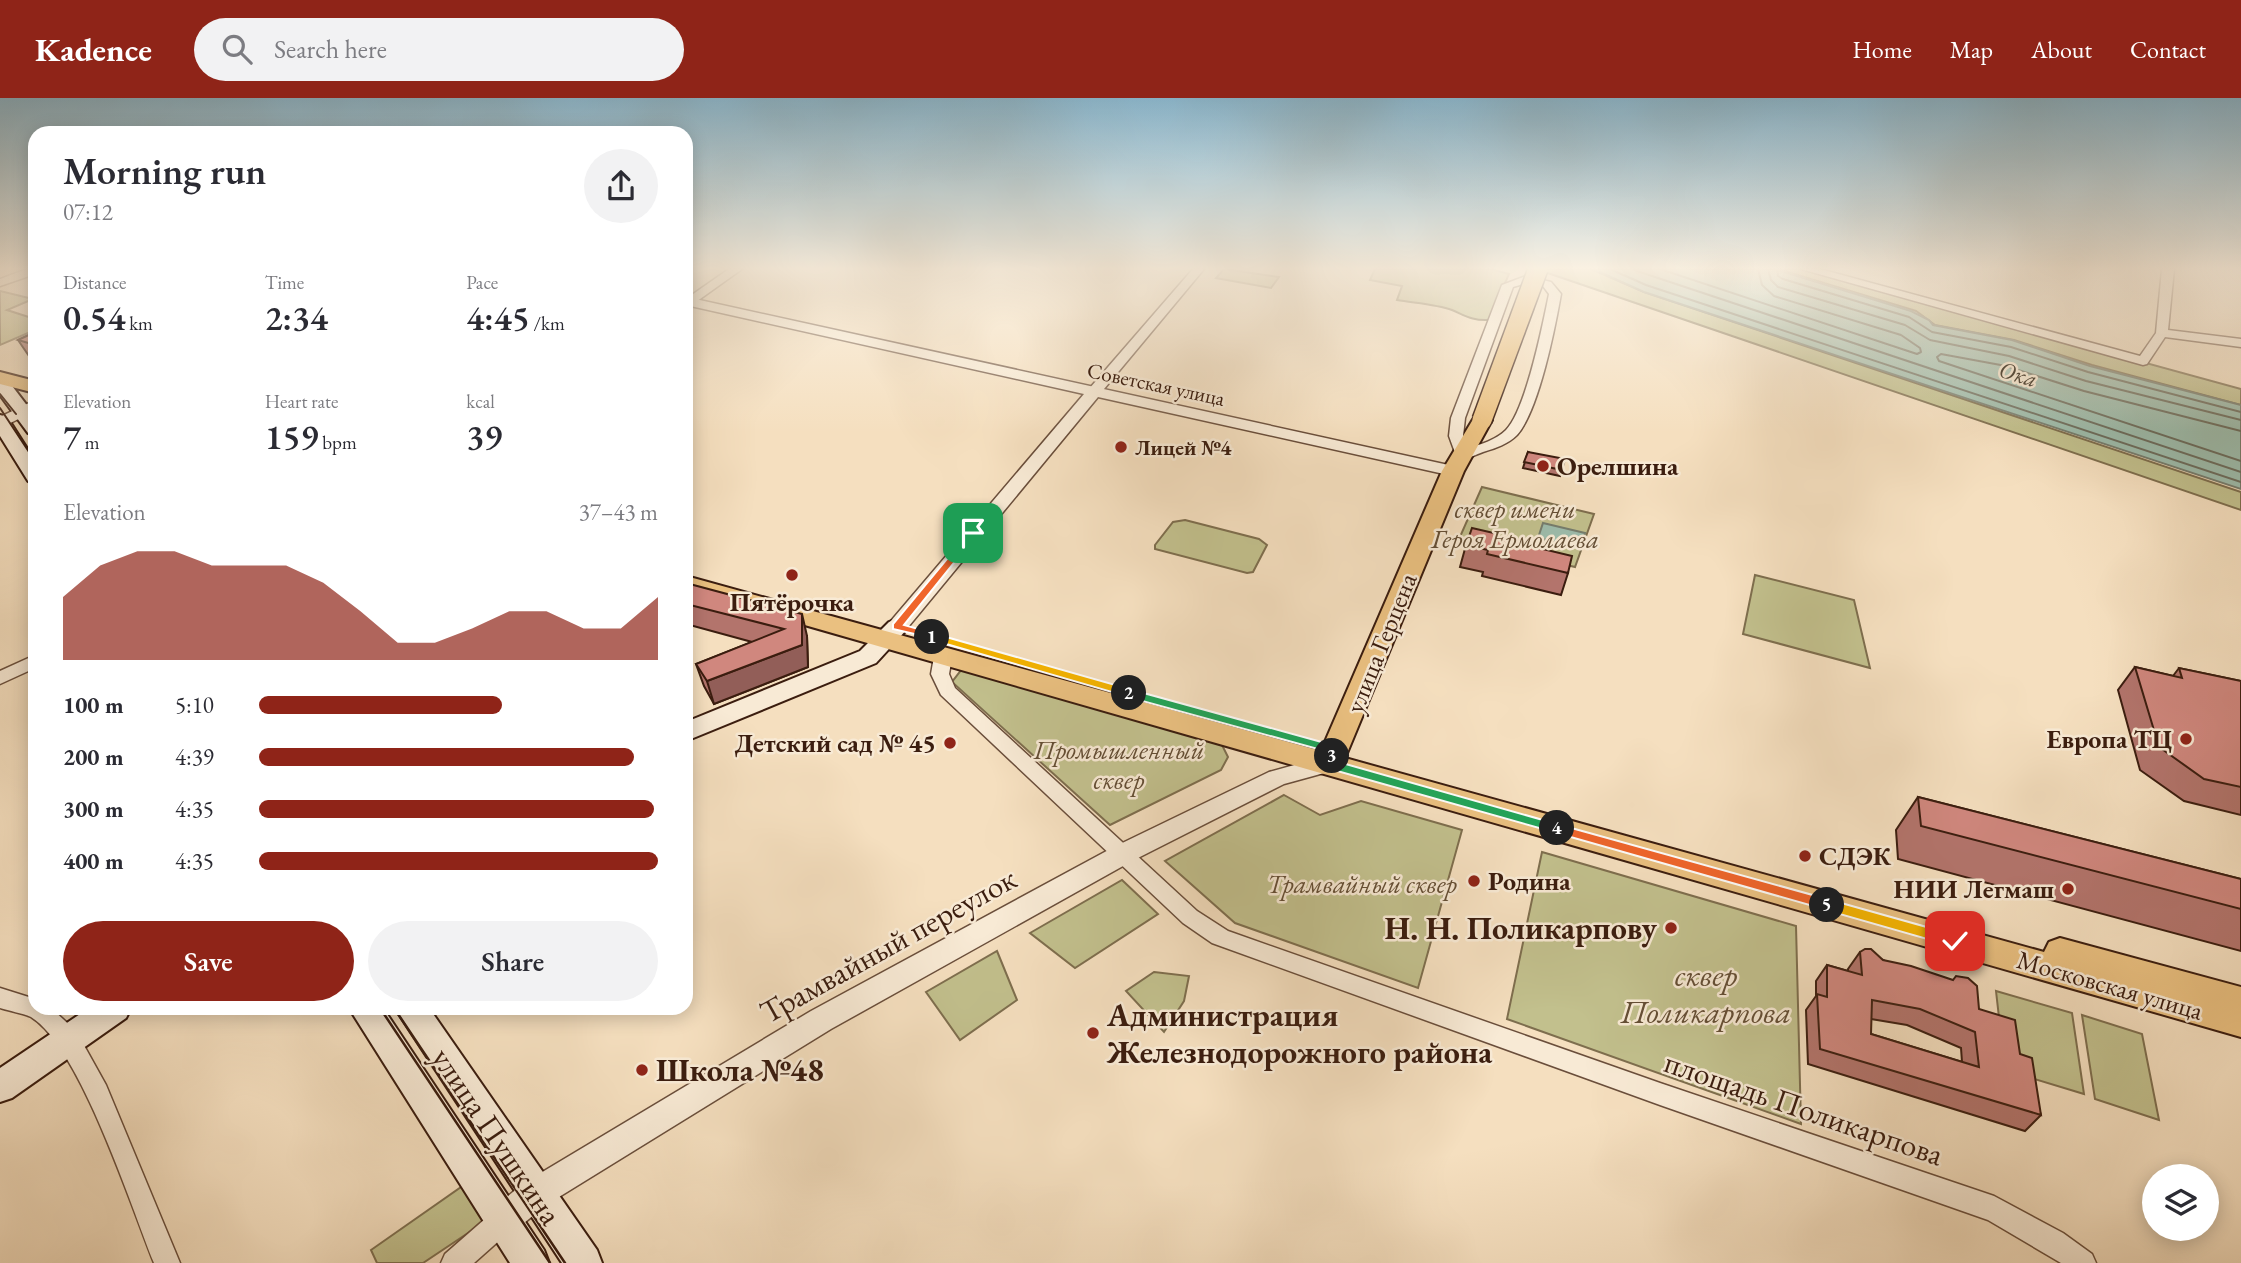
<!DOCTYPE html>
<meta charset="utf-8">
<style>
:root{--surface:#fff;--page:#f2f2f3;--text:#2b2b33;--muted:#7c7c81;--accent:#8f2418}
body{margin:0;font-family:"EB Garamond",serif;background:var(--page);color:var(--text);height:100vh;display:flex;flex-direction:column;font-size:26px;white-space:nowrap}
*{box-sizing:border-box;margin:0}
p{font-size:23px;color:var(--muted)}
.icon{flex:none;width:38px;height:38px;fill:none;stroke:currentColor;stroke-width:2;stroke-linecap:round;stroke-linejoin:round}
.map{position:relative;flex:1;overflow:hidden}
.panel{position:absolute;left:28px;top:28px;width:665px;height:889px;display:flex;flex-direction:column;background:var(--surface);border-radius:21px;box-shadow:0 4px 18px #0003}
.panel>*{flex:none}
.fabs{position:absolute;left:2142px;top:1066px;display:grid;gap:14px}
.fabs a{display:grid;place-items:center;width:77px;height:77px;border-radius:50%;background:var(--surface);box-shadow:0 4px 18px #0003;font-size:35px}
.pin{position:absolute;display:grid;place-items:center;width:60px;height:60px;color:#fff;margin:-30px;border-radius:14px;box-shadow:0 4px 10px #0006}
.km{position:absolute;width:35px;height:35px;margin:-18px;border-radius:50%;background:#222;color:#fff;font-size:19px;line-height:35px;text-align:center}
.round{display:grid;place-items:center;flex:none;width:74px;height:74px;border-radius:37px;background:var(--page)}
.overview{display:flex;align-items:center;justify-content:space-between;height:119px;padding:0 35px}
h1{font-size:38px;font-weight:600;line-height:52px}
.stats{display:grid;grid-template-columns:repeat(3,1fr);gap:10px;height:119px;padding:7px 35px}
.stats div{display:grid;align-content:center}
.stats b{font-size:35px;font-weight:600}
.stats small{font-size:19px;font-weight:400}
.stats p{font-size:19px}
.chart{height:196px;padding:14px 35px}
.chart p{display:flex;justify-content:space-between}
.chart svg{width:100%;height:126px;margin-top:7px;fill:var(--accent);opacity:.7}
.action{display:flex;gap:14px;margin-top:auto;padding:14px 35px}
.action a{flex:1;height:80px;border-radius:42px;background:var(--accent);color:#fff;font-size:28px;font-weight:600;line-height:80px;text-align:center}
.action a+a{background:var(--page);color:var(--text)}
ul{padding:0 35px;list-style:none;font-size:23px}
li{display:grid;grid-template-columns:112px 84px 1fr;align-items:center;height:52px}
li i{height:18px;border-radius:9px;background:var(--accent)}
header{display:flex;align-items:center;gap:42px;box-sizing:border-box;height:98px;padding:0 35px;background:var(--accent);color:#fff}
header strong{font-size:33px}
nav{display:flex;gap:38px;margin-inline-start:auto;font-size:24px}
.search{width:490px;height:63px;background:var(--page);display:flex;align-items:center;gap:18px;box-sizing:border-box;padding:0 24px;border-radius:38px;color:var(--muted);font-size:26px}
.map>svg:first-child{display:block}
.green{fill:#c2c08d;stroke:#7e6e4e;stroke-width:2}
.water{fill:#9dbdad;stroke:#767d6e;stroke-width:2}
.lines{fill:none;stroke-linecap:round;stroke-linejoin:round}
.shore{stroke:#6c6d5e;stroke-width:2}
.minor-casing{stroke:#6a4e3b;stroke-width:3}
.tertiary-casing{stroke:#6a4e3b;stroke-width:3}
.secondary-casing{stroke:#3b1d0f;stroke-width:4}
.primary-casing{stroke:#3b1d0f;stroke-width:4}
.minor{fill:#f8ead5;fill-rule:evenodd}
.tertiary{fill:#f8ead5;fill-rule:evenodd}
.secondary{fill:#f8ead5;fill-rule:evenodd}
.primary{fill:#eac080;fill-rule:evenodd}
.tram-far1{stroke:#3b1d0f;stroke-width:2}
.tram{stroke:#3b1d0f;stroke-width:2.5}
.primary-bridge-casing{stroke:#3b1d0f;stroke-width:22;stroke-linecap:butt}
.primary-bridge{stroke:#eac080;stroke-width:19}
.wall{fill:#b3746c;stroke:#3b1d0f;stroke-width:2;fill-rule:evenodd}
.shaded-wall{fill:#925e58;stroke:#3b1d0f;stroke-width:2}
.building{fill:#d0877e;stroke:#3b1d0f;stroke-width:2;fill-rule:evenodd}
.split-1{fill:#f0652b;stroke:#fff;stroke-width:2}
.split-2{fill:#f5b400;stroke:#fff;stroke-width:2}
.split-3{fill:#22a559;stroke:#fff;stroke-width:2}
.split-4{fill:#22a559;stroke:#fff;stroke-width:2}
.split-5{fill:#f0652b;stroke:#fff;stroke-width:2}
.split-6{fill:#f5b400;stroke:#fff;stroke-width:2}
.poi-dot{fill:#8f2418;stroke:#f8ead5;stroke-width:2.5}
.labels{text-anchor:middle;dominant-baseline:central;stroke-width:5;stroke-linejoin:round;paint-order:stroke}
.far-street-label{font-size:21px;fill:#3b1d0f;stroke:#f8ead5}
.far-poi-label{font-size:21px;font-weight:bold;fill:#3b1d0f;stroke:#f8ead5;text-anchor:start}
.far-water-label{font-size:23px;font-style:italic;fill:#584d3e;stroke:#f8ead5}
.poi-label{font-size:26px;font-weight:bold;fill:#3b1d0f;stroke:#f8ead5;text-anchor:start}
.park-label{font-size:26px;font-style:italic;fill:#644e35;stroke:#f8ead5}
.street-label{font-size:26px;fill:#3b1d0f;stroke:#f8ead5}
.near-poi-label{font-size:32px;font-weight:bold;fill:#3b1d0f;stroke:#f8ead5;text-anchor:start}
.near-street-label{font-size:32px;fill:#3b1d0f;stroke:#f8ead5}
.near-park-label{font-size:32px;font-style:italic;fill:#644e35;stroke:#f8ead5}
</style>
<header>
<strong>Kadence</strong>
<div class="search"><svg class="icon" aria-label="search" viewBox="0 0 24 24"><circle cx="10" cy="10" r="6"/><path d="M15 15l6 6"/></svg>Search here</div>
<nav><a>Home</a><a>Map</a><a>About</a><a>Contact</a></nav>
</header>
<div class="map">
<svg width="2241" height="1165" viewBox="0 0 2241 1165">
<rect width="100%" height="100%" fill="#f5dfbf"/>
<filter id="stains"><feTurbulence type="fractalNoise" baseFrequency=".00286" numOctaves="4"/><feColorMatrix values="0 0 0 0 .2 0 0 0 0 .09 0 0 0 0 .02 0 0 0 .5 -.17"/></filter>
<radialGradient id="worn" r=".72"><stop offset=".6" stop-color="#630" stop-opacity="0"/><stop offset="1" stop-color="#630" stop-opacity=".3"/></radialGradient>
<path class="green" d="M1224,171l55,8 -8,11 -55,-10z
M1375,171h116l18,5 -20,46c-16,1 -23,-4 -37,-10 -16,-6 -38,-7 -55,-10l5,-14 -32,-6z
M1536,171h55l53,23 597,200v18z
M1778,171h25l438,120v16l-149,-40 -78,-25 -79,-15 -19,-14z
M0,193l33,8 -26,11 28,9v11l-35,15z
M1482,389l112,27 -19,53 -116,-28z
M1185,422l74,19 8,6 -14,27 -6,1 -92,-24v-4l18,-23z
M1755,477l99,25 16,68 -127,-34z
M962,571l259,74 7,14 -7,13 -111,55 -158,-143z
M1284,697l36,20 41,-14 101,29 -44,158 -183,-65 -70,-62z
M1542,754l254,74 5,198 -294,-105z
M1122,782l36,34 -83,54 -45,-35z
M997,853l20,49 -57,40 -34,-48z
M1154,874l35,4 -5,25 -20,31 -38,-41z
M1996,893l76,22 12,81 -79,-24z
M2082,917l60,19 17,86 -64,-21z
M464,1087l22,36 -63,42h-46l-6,-13z"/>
<path class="water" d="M1593,171h181l137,42 18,9 4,5 79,15 78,26 151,39v84l-597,-197z
M1543,425l42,10 -5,15 -42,-10z"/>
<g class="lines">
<path class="shore" d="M1610,171l36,16 595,197
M1631,171l610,203
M1660,171l257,85 4,-2 -1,-4 -19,-13 -127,-39 -12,-11 -4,-16
M1768,171l3,11 7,7 127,38 25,15 79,16 77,25 155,39
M1777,171l1,7 5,3 126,38 23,15 79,15 77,25 153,40
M2241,333l-157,-40 -78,-25 -65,-12 -4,3 2,4 302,100"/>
<g class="minor-casing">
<path id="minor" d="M27,171h8v5l-35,12v-7z
M729,171h13l-49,35 -7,1v-6z
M1193,171h11l-105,126h-10v-6z
M1801,171h19l320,87 16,-23 6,-64h12l-6,61 73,9v8l-76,-10 -18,27 -4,1z
M1526,178l25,6 10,12c-6,34 -22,116 -44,141 -9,9 -21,13 -34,17 -8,3 -17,8 -26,6l-8,-22 2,-18 51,-133zM1527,185l16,3 6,8c-6,30 -23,116 -43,136 -10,10 -25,14 -39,19l-4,-13 2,-18 48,-131z
M943,553l9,6 -3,17 6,14 242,223 31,20 432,152 334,113 69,37 29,21 4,9h-35l-73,-43 -328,-115 -448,-162 -29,-20 -242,-228 -10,-21 3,-17z
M35,557v13l-35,16v-13z
M0,890l35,11v9h16l25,23 30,54 74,178h-26c-23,-57 -74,-216 -123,-246 -9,-4 -22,-6 -31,-9z
M502,1110l9,4 4,9 -4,9 -37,33h-33l4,-9 48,-42z"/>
</g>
<g class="tertiary-casing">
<path id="tertiary" d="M686,199l767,169 9,5 -9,5 -355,-79 -194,235h-14l-3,-5 3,-5 194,-228 -398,-89z
M35,302v11l-35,17v-11z
M1327,658l8,2 3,6 -3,6 -51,14 -152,77 -301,168 -285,176 -33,27 -11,4 -11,-4 -4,-11 4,-11 33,-27 287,-172 303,-164 155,-75z"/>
</g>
<g class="secondary-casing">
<path id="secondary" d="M0,279l6,1 29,38v19l-7,-2 -28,-38z
M0,317l7,2 28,44v22l-7,-2 -28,-45z
M897,521l8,3 4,5 -33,36 -190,78v-19l174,-71 29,-29z
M89,910h42l-5,10 -114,80 -12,4v-34z
M349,910h34l161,242 5,13h-39z
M395,910h34l168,242 5,13h-40z"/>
</g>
<g class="primary-casing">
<path id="primary" d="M0,274l35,9v12l-35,-9z
M1482,316l7,2 3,4 -28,51 -119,287 699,194 5,-10 11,-4 181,49v50l-1555,-446v-15l635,175 121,-280 33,-55z"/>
</g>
<use href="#minor" class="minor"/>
<use href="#tertiary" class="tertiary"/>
<use href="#secondary" class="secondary"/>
<use href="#primary" class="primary"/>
<path class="tram-far1" d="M0,296l16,20
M0,310l35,53"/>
<path class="tram" d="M380,910l170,255
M394,910l171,255"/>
<g class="primary-bridge-casing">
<path id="primary-bridge" d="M1482,322l56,-151"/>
</g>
<use href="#primary-bridge" class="primary-bridge"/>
</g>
<path class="wall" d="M35,234v29l-4,-2 -13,-19z
M1528,354l34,18 -2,6 -37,-8z
M1497,441l71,34 -7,22 -79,-19 1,-4 -23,-5 6,-22z
M686,485l121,53 1,31 -94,37 -10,-18 -8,-22 56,-22 -66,-18z
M2135,569l38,9 6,-8 62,13v134l-57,-14 -44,-31 -22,-80z
M1918,699l323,82v72l-343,-92 -2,-29z
M1860,854l23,8 96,49 41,45 21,61 -16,16 -217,-67 -2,-54 10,-14v-15l11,-16 21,6v-2zM1871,921l36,6 54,23 1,14 -91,-28z"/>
<path class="shaded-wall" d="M802,516l5,22 1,31 -94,37 -7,-23 95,-36z"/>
<path class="building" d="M35,234v13l-17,-5z
M1528,354l37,7 -3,11 -38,-8z
M1472,430l26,6 -1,4 75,18 -4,17 -81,-19 1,-4 -22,-5z
M686,485l116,31v31l-95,36 -11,-17 88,-35 -98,-25z
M2135,569l47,11 -3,-10 62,13v106l-37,-8 -45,-32z
M1918,699l323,82v30l-320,-83z
M1865,851h6l12,11 28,6 42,14 3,-4 12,2 9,8 2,23 36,11 5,34 12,4 9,57 -221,-66 -3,-55 10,3v-32l35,10 -2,-23zM1872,902l48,9 55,23 4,35 -108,-33z"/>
<linearGradient id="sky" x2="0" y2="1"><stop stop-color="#8ab8d0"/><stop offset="0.51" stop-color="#faf1e2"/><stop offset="1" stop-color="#faf1e2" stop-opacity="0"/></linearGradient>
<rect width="2241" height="334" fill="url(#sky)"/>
<path class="split-1" d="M970,433l8,2 -74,92 32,9v5l-43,-10v-5z"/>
<path class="split-2" d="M932,535l201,57 1,3 -5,4 -200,-58v-5z"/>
<path class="split-3" d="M1129,591l207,57 7,4 -6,10 -5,1 -6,-5 3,-4 -205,-56 -1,-3z"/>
<path class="split-4" d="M1332,654l6,4 -3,5 222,63 7,4 -7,5 -234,-66v-6z"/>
<path class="split-5" d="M1557,726l270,75 7,6 -7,5 -274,-78v-7z"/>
<path class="split-6" d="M1827,801l128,36 7,6 -7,6 -133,-38 -2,-4z"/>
<g class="poi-dot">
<circle cx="1121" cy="349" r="7"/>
<circle cx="1543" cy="368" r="7"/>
<circle cx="792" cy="477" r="7"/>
<circle cx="2186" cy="641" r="7"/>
<circle cx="950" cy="645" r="7"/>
<circle cx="1805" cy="758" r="7"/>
<circle cx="1474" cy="783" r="7"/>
<circle cx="2068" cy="791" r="7"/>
<circle cx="1671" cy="830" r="7"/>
<circle cx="1093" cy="935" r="7"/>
<circle cx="642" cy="972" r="7"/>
</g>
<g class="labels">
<g class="far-street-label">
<text transform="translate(1156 286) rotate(12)">Советская улица</text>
</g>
<g class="far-poi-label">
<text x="1135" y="349">Лицей №4</text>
</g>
<g class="far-water-label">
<text transform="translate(2018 276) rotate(17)">Ока</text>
</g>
<g class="poi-label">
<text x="1557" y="368">Орелшина</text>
<text x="792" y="504" text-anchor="middle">Пятёрочка</text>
<text x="2172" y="641" text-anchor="end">Европа ТЦ</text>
<text x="936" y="645" text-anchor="end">Детский сад № 45</text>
<text x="1819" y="758">СДЭК</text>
<text x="1488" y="783">Родина</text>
<text x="2054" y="791" text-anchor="end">НИИ Легмаш</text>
</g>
<g class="park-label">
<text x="1515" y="411">сквер имени<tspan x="1515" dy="30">Героя Ермолаева</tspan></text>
<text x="1119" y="652">Промышленный<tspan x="1119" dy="30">сквер</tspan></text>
<text x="1362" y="786">Трамвайный сквер</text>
</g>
<g class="street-label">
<text transform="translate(1381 545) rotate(-68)">улица Герцена</text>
<text transform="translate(2110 887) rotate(16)">Московская улица</text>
</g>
<g class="near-poi-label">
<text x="1657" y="830" text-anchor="end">Н. Н. Поликарпову</text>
<text x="1107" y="917">Администрация<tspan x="1107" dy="37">Железнодорожного района</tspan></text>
<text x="656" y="972">Школа №48</text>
</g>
<g class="near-street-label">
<text transform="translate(888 847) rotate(-29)">Трамвайный переулок</text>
<text transform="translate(1804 1010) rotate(19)">площадь Поликарпова</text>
<text transform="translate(497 1038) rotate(56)">улица Пушкина</text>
</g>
<g class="near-park-label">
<text x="1706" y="877">сквер<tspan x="1706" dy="37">Поликарпова</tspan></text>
</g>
</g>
<rect width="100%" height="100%" filter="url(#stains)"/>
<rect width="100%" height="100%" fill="url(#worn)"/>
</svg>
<div class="fabs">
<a><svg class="icon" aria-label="layers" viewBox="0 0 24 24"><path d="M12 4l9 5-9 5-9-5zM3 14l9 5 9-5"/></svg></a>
</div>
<div class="pin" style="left:973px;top:435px;background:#1e9e55"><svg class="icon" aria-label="arrive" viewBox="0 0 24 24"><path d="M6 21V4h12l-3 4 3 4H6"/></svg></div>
<div class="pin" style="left:1955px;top:843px;background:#d93025"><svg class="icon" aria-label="check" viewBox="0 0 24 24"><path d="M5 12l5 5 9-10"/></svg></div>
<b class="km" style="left:932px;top:539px">1</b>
<b class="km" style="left:1129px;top:595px">2</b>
<b class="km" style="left:1332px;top:658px">3</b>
<b class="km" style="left:1557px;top:730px">4</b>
<b class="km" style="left:1827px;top:807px">5</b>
<section class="panel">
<div class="overview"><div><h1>Morning run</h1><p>07:12</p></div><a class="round"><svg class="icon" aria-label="share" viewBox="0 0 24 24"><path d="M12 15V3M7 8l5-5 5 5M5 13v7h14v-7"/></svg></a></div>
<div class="stats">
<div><p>Distance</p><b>0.54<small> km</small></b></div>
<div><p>Time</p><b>2:34</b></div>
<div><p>Pace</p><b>4:45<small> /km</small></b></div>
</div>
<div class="stats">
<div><p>Elevation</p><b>7<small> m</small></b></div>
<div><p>Heart rate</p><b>159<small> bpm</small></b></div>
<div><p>kcal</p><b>39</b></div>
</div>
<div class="chart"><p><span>Elevation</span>37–43 m</p>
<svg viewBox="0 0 160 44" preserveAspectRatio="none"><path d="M0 44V22L10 11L20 6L30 6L40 11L50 11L60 11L70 17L80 27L90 38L100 38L110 33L120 27L130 27L140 33L150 33L160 22V44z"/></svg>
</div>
<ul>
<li><b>100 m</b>5:10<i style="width:61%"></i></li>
<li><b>200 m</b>4:39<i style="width:94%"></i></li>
<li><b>300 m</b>4:35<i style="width:99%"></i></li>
<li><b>400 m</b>4:35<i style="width:100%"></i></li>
</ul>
<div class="action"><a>Save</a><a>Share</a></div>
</section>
</div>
